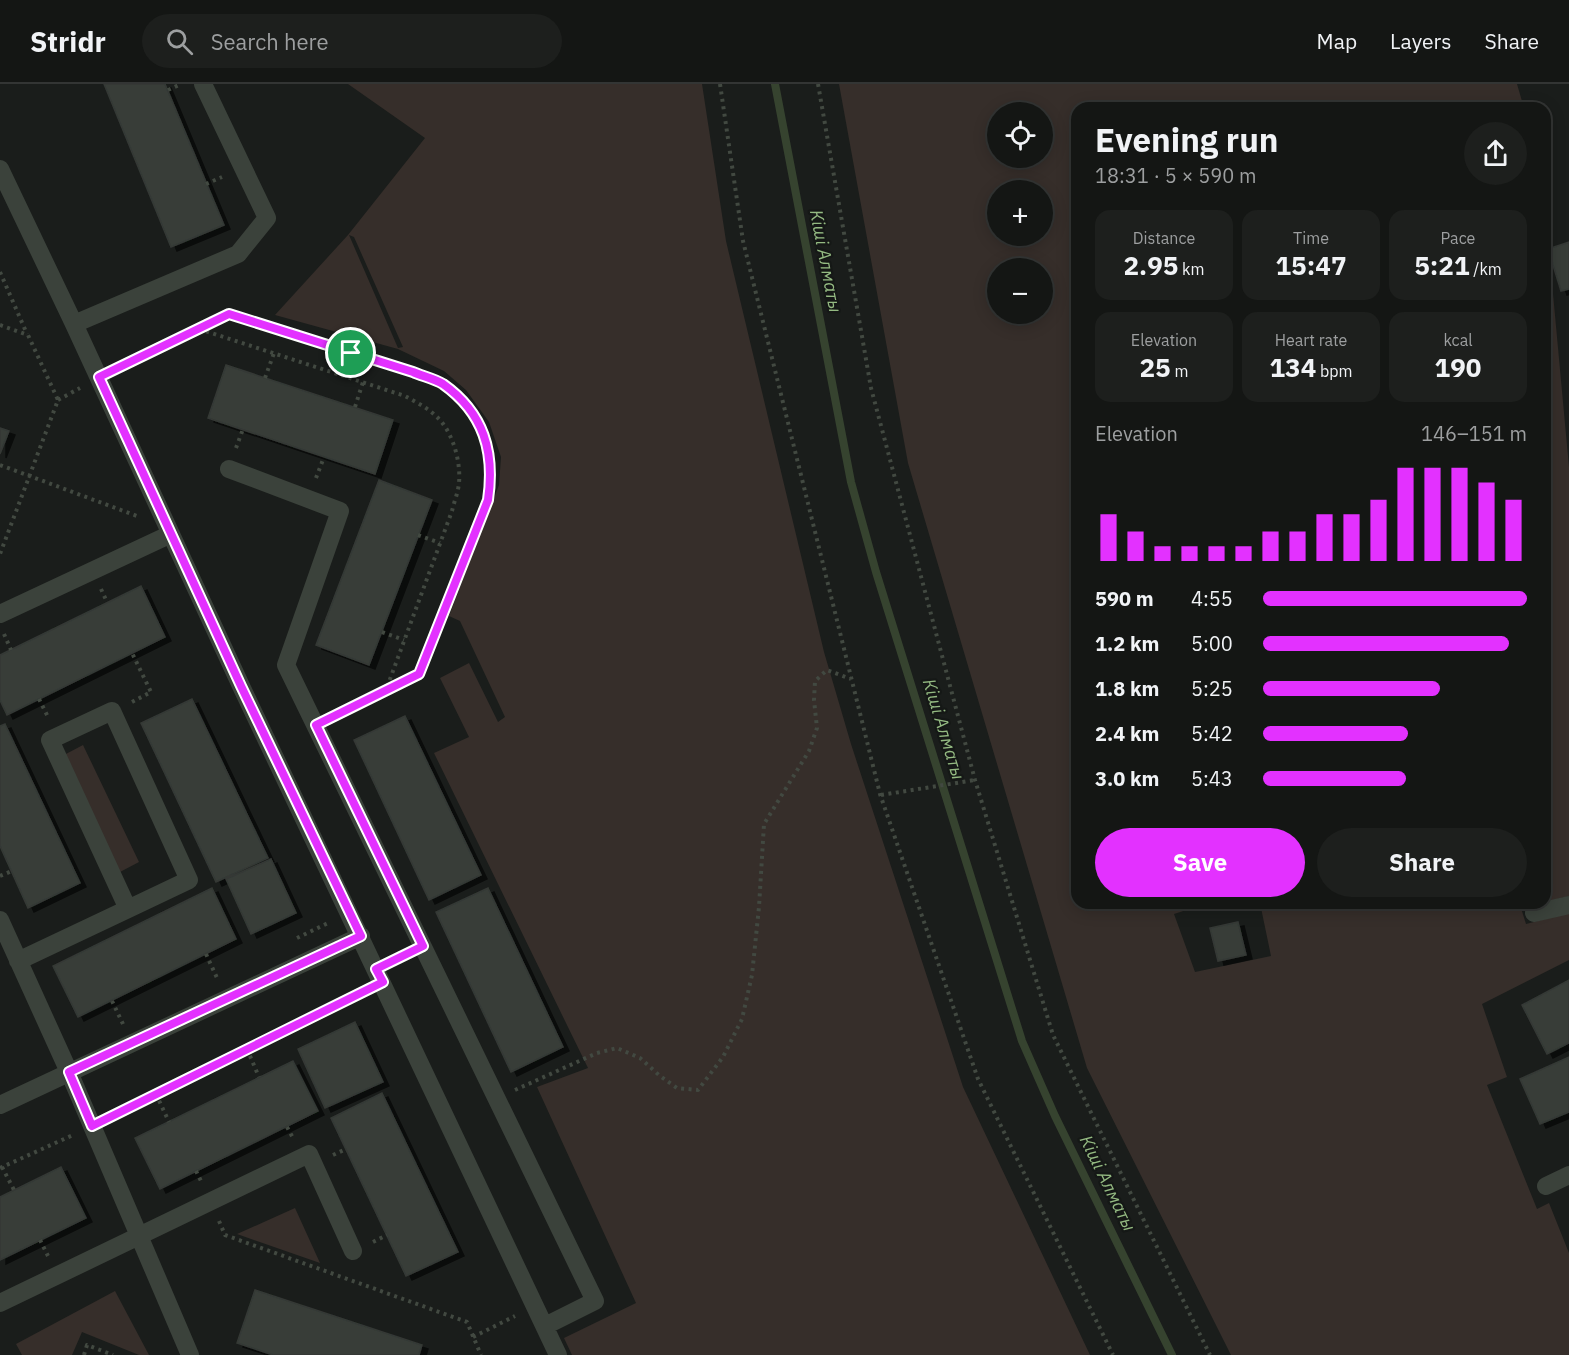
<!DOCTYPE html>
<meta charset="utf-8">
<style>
:root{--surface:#141614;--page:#1d1f1d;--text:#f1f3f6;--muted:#9d9fa0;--line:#333534;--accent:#e331ff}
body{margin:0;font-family:"IBM Plex Sans",sans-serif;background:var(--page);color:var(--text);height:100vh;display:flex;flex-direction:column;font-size:22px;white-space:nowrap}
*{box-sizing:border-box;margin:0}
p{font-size:20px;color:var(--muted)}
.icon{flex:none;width:33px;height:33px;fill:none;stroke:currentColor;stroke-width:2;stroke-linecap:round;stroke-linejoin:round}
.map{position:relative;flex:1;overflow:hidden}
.sheet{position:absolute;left:1071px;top:18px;width:480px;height:807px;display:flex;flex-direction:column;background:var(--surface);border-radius:18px;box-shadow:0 3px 15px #0003,0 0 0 2px var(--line)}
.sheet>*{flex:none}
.controls{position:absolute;left:987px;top:18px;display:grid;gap:12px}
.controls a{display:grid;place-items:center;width:66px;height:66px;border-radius:50%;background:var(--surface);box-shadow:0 3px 15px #0003,0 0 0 2px var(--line);font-size:30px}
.pin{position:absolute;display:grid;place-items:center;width:51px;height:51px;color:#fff;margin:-26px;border:3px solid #fff;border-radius:50%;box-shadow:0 2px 6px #0007}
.round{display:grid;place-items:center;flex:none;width:63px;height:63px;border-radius:32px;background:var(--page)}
.headline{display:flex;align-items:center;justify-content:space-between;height:102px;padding:0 24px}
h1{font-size:33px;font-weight:700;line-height:45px}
.metrics{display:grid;grid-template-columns:repeat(3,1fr);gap:9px;height:102px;padding:6px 24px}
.metrics div{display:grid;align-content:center;border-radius:15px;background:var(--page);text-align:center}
.metrics b{font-size:26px;font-weight:700}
.metrics small{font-size:16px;font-weight:400}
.metrics p{font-size:16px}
.chart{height:168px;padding:12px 24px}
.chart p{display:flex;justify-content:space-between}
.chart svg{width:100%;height:108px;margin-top:6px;stroke:var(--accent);stroke-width:6}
.cta{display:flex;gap:12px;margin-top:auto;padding:12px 24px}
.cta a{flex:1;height:69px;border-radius:36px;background:var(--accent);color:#fff;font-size:24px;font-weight:700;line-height:69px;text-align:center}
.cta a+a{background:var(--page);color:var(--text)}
ul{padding:0 24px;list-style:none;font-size:20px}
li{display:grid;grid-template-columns:96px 72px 1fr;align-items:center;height:45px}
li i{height:15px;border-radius:8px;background:var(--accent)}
header{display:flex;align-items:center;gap:36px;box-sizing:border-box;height:84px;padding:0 30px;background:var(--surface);border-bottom:2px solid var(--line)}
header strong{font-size:28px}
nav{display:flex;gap:33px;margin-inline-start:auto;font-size:21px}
.search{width:420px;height:54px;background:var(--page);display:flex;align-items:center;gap:15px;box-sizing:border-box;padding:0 21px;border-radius:33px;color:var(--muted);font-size:22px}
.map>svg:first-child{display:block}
.green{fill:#362e2a;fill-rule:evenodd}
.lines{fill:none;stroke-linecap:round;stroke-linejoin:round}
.stream{stroke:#36432f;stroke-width:8}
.building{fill:#373c38;stroke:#343935;stroke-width:1.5;filter:url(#shadow)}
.path{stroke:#424941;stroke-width:4;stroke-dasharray:3 4.5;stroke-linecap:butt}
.minor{stroke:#3b423b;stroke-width:18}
.route-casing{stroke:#fff;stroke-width:12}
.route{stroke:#e331ff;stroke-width:8}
.labels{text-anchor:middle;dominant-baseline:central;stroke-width:4.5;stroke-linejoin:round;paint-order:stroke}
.water-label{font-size:18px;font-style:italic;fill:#94ba82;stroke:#151816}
</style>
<header>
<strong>Stridr</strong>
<div class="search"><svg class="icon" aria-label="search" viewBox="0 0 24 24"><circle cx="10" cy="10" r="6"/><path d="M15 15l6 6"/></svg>Search here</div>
<nav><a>Map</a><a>Layers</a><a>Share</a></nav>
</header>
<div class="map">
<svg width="1569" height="1271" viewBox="0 0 1569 1271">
<defs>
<filter id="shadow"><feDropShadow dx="6" dy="4" stdDeviation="0" flood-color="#0009"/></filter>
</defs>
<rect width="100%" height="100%" fill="#1a1d1b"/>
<path class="green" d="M348,0h354l24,157 98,411 27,92 112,343 127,268h-518l-8,-17 72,-35 -99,-216 51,-19 -154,-315 35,-16 -29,-59 29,-15 29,59 7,-5 -45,-96 -11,-5 50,-131 2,-28 -12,-35 -23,-32 -22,-19 -46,-22 -123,-34 73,-80 77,-97zM349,151l5,2 49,110 -5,1z
M839,0h678l7,24h-447v795h131l-34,11 21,58 76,-16 -11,-53h279l-18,5 5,16 43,-11v47l-87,44 25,73 -20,8 50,124 12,-6 20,50v102h-338l-144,-287 -179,-605zM998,28h44v46h-44zM998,106h44v46h-44zM998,184h44v46h-44z
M1545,123l24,260v429l-24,6z
M83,661l56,117 -19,10 -56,-117z
M295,1124l25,55 -83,-29z
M115,1207l34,64h-10l-57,-23 -10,23h-50l-6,-11z"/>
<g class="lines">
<path class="stream" d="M775,0l76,398 25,90 146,469 33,75 117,239"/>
</g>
<path class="building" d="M104,0h61l59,141 -53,22z
M1569,158v47l-8,2 -13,-42z
M226,281l167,55 -18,54 -167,-56z
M0,344l9,3 -9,23z
M379,396l53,20 -63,165 -53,-20z
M141,502l24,51 -158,78 -7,-15v-45z
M192,615l76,159 -52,24 -75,-159z
M405,632l76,159 -52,25 -75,-160z
M5,640l75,159 -52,25 -28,-62v-120z
M271,775l25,54 -45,21 -25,-55z
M212,804l24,51 -158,78 -25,-51z
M488,804l75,159 -52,25 -75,-160z
M1238,838l8,33 -28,6 -8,-33z
M1569,896v63l-22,11 -25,-49z
M355,938l28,60 -58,26 -27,-59z
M1569,973v55l-29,12 -20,-45z
M293,977l25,50 -158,78 -25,-51z
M382,1009l76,159 -52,24 -75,-158z
M61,1083l25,51 -86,42v-63z
M255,1206l167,55 -3,10h-146l-36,-12z"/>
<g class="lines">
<path class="path" d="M720,0l23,157 137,553 98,285 135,276
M818,0l53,304 104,392 78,255 157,320
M168,6l13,-6
M206,100l16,-7
M0,188l27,62
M0,241l28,10 30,65 -58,154
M199,245l206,67c11,6 23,12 32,21 16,15 24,45 22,66 -1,10 -5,19 -7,28l-66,179
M119,284l110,-54 184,58c9,4 22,7 30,12 41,29 52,68 44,116l-68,174 -83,42
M265,294l9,-25
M58,316l22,-12
M355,323l8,-25
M236,364l7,-19
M0,381l137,51
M316,394l8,-21
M418,451l22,8
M101,505l6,13
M382,548l22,8
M4,550l7,16
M39,615l9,18
M132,618l19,-10 -19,-39
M881,711l94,-15
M0,792l12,-5
M297,854l31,-15
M206,870l11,24
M112,917l11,23
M247,965l12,28
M515,1006l82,-37 20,-5 23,10 20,18 17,12 21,2 25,-33 19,-38 10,-44 7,-68 5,-83 45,-73 8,-23 -3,-28 1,-19 12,-11 24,9
M156,1010l13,28
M112,1032l249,-123
M287,1043l6,11
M333,1071l13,-6
M2,1083l12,23
M0,1084l73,-33
M196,1087l5,10
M219,1137l6,14 242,87 14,33
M40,1156l8,16
M373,1158l14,-7
M473,1253l42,-21
M84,1271l3,-10 26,10"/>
<path class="minor" d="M0,85l74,155 167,362 317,669
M74,240l164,-70 29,-36 -64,-134
M229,385l111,42 -54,154 309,636 -50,25
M0,530l171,-80
M1534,829l35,-8
M0,836l69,152 121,283
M18,877l110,-52 -78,-169 62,-29 77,169 -61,29
M0,1021l361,-169
M1546,1102l23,-11
M0,1219l309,-149 44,97"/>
</g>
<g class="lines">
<g class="route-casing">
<path id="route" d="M229,230l184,58c9,4 22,7 30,12 41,29 52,68 45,116l-69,174 -103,51 107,221 -47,23 7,13 -291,144 -23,-54 292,-136 -120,-250 -142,-309z"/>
</g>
<use href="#route" class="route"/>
</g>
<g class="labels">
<g class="water-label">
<text transform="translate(826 177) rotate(79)">Кіші Алматы</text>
<text transform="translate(944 645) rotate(73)">Кіші Алматы</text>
<text transform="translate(1108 1099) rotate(64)">Кіші Алматы</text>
</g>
</g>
</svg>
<div class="controls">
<a><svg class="icon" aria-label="locate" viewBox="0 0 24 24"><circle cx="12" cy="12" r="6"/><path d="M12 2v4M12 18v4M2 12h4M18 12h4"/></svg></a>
<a>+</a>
<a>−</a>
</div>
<div class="pin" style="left:351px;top:269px;background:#1e9e55"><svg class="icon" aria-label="arrive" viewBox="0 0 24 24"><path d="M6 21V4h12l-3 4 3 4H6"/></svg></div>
<section class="sheet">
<div class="headline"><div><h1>Evening run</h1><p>18:31 · 5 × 590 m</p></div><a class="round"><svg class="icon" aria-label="share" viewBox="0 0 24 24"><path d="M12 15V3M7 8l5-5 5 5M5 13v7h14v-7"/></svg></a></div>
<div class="metrics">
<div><p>Distance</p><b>2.95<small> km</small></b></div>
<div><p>Time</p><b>15:47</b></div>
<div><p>Pace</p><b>5:21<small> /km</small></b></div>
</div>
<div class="metrics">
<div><p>Elevation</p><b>25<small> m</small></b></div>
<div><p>Heart rate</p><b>134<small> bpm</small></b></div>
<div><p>kcal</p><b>190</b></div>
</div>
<div class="chart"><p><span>Elevation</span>146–151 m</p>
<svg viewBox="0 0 160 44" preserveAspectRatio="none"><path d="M5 44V25M15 44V32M25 44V38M35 44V38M45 44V38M55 44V38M65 44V32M75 44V32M85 44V25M95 44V25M105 44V19M115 44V6M125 44V6M135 44V6M145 44V12M155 44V19"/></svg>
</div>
<ul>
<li><b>590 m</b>4:55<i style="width:100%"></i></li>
<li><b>1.2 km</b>5:00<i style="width:93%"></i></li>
<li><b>1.8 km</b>5:25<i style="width:67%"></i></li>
<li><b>2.4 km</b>5:42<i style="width:55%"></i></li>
<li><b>3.0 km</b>5:43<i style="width:54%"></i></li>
</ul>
<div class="cta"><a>Save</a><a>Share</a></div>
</section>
</div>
